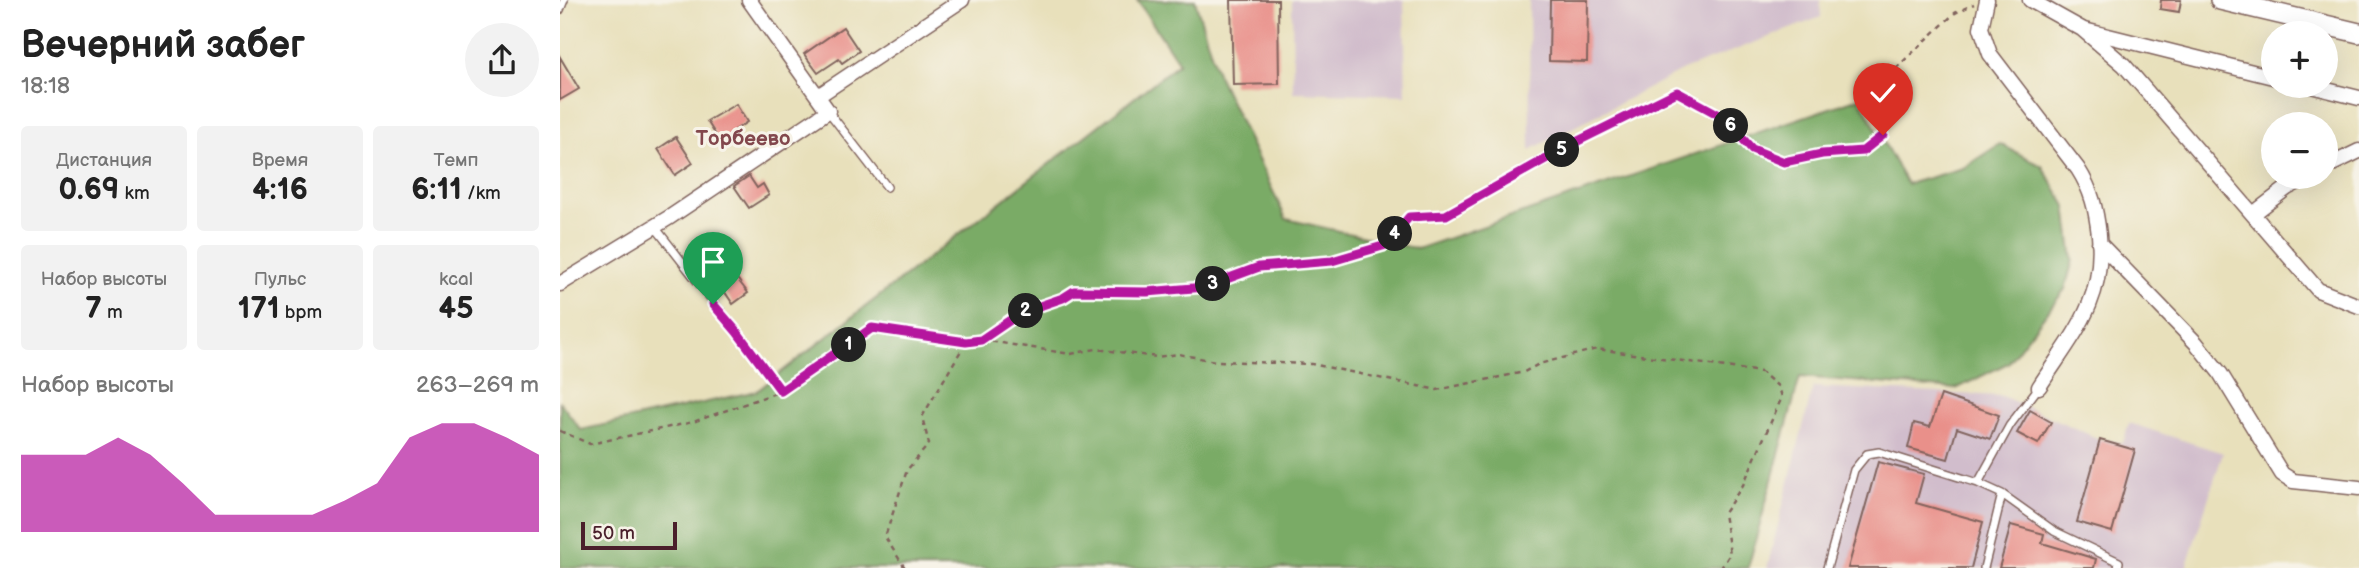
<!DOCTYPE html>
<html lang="ru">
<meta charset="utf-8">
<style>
:root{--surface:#fff;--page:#f2f2f2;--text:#222;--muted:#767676;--accent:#b5179e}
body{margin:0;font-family:"Balsamiq Sans",sans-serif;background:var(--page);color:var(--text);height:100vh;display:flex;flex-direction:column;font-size:26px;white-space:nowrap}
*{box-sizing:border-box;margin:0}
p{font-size:23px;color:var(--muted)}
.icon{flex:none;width:38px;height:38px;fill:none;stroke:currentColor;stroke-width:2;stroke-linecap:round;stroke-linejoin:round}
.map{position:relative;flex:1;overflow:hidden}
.side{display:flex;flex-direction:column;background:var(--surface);width:560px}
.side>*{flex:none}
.buttons{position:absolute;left:1701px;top:21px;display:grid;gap:14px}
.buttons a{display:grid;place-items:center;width:77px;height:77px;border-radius:50%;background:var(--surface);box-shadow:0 7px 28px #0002;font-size:35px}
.scale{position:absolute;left:21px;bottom:18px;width:96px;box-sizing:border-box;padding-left:7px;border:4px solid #4a1f2b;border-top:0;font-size:19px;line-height:24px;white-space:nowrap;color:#4a1f2b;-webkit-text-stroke:5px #f7f3e8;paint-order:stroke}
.pin{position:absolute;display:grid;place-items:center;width:60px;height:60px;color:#fff;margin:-72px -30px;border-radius:50% 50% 50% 0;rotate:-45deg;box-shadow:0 0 7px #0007}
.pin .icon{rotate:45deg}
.km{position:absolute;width:35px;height:35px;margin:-18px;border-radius:50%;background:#222;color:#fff;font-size:19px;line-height:35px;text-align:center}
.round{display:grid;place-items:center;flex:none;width:74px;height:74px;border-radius:37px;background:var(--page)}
.headline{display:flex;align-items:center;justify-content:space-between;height:119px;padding:0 21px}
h1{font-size:38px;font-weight:800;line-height:52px}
.figures{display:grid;grid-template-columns:repeat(3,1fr);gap:10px;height:119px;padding:7px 21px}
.figures div{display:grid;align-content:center;border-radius:7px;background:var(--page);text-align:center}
.figures b{font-size:30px;font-weight:800}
.figures small{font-size:19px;font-weight:400}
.figures p{font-size:19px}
.chart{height:196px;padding:14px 21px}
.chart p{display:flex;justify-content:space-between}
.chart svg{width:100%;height:126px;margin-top:7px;fill:var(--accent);opacity:.7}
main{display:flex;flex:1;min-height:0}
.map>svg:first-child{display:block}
.industrial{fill:#d1bdcc}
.forest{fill:#7aab66;stroke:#626548;stroke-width:2}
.building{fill:#e9908a}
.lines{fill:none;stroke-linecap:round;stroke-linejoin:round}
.lane-casing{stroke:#81635d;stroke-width:10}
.street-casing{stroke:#81635d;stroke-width:17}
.secondary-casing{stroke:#81635d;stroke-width:22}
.path{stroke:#81635d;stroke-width:2.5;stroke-dasharray:5 5;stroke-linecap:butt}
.lane{stroke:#fff;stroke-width:7}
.street{stroke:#fff;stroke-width:14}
.secondary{stroke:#fff;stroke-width:19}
.route-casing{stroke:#fff;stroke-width:14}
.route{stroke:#b5179e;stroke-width:9}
.labels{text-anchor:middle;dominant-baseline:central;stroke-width:6;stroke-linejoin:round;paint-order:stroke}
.quarter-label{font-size:21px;font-weight:bold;fill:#82474c;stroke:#f7f3e8}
</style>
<main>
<section class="side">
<div class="headline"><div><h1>Вечерний забег</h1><p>18:18</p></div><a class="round"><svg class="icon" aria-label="share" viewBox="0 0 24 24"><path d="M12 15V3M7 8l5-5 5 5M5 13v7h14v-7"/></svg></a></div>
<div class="figures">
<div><p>Дистанция</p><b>0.69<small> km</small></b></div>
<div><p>Время</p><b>4:16</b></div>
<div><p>Темп</p><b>6:11<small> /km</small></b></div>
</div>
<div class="figures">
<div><p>Набор высоты</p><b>7<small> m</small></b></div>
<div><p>Пульс</p><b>171<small> bpm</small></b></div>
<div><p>kcal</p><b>45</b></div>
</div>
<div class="chart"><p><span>Набор высоты</span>263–269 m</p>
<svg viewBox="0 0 160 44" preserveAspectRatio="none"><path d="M0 44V17L10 17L20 17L30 11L40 17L50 27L60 38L70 38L80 38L90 38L100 33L110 27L120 11L130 6L140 6L150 11L160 17V44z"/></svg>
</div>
</section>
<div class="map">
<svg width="1799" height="568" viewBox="0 0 1799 568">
<rect width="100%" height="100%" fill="#f7f3e8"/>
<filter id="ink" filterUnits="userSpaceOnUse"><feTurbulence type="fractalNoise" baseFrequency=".0143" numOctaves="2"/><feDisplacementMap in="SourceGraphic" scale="14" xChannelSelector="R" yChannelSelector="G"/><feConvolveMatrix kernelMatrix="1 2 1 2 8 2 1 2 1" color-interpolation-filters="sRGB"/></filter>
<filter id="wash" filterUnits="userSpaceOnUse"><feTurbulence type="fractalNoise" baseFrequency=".00686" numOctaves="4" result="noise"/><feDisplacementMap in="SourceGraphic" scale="28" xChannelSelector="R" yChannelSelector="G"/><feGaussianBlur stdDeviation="1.57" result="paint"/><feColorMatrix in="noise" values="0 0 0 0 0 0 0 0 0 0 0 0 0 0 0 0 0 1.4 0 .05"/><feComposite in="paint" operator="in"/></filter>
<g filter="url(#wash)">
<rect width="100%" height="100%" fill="#e8e0bb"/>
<path class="industrial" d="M732,0h112l2,95 -113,-3z
M969,0h291l1,17 -138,53 -153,80z
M1253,387l189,9 95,42 26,5 6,-20 94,30 -37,115h-419z"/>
<path class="forest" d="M577,0h58l22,73 69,146 131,30 442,-151 48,86 56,-16 37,-24 42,22 24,40 7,54 -8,29 -57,74 -52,26 -156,-12 -52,191h-1188v-166l21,28 176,-39 422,-328z"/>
<g id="blocks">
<path class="building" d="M671,0h47l1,84 -46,1z
M990,0h38l-1,62 -38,-1z
M1601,0h20l-2,12 -19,-3z
M283,27l16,24 -17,12 -3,-4 -21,14 -14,-19z
M0,57l19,32 -19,11z
M176,104l11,18 -12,8 5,8 -16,10 -17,-27z
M116,137l17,26 -18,12 -17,-26z
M189,176l8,12 6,-4 6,11 -20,13 -15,-22z
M172,272l16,21 -15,11 -15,-22z
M1381,395l58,20 -9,24 -33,-11 -9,31 -40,-11 6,-25 16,4z
M1470,410l21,12 -13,22 -21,-11z
M1540,440l35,10 -23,82 -35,-10z
M1318,462l46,12 -8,29 67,19 -12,46h-123z
M1451,525l33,9 -2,9 54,16 -2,9h-95z"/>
</g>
</g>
<g filter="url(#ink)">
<use href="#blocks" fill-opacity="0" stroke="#81635d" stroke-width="2"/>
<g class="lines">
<g class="lane-casing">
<path id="lane" d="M0,10l4,-10
M268,111l59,76
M95,227l82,105
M1479,387l-29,38 -32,58 24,11 52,37 65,31 -1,6
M1267,568l27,-98 13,-16 12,-2 99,31
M1424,568l18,-74"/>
</g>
<g class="street-casing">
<path id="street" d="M1427,0l-6,28 9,26 88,115c14,22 18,40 21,66 6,67 -26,99 -60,152
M1470,0l52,29 42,36 194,225 41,16
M1524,30l189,47
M1751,86l48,12
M258,96l144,-96
M1766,167l33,-16
M1693,214l34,-26 21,-11
M1539,243l97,100 24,30 62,101 11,7 66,7
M0,284l110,-67 158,-106 -79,-111"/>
</g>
<g class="secondary-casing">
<path id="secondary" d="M1660,0l139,33"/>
</g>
<path class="path" d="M184,340l37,51 91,-63 94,14
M422,340l89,14 25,-5 61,8 21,-3 37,7 97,3 125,26 87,-18 15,-8 58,-15 164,23 18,15 3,10 -39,88 -19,28 6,41 -9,14
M0,431l30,13 103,-22 88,-31
M345,568l-20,-31 22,-67 22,-26 -7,-27 44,-75 15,-2 41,-28 52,-21 73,1 58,-5 54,-20 73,-6 54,-16 23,-28 37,-2 126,-71 105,-52 45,25 30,32 33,13 37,-8 41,-3 20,-16 -9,-31 20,-34 61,-57 19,-9"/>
<use href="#lane" class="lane"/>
<use href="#street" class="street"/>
<use href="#secondary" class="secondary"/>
</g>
</g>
<g class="lines" filter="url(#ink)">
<g class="route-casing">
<path id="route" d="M153,304l24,28 44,59 91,-63 94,14 15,-2 41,-28 41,-14 11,-7 73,1 58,-5 54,-20 73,-6 54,-16 23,-28 37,-2 126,-71 105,-52 46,25 29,32 32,13 38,-8 41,-3 20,-16"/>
</g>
<use href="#route" class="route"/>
</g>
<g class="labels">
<g class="quarter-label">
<text x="183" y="138">Торбеево</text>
</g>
</g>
</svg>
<div class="buttons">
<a>+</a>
<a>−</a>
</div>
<div class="scale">50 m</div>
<div class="pin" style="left:153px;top:304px;background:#1e9e55"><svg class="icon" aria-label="arrive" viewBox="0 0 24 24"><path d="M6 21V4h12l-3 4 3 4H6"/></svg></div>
<div class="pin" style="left:1323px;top:135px;background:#d93025"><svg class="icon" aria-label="check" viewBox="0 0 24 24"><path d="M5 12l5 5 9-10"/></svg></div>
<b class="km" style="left:289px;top:345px">1</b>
<b class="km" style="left:466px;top:311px">2</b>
<b class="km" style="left:653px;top:284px">3</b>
<b class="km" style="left:835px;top:234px">4</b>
<b class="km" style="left:1002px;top:150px">5</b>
<b class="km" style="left:1171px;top:126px">6</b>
</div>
</main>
